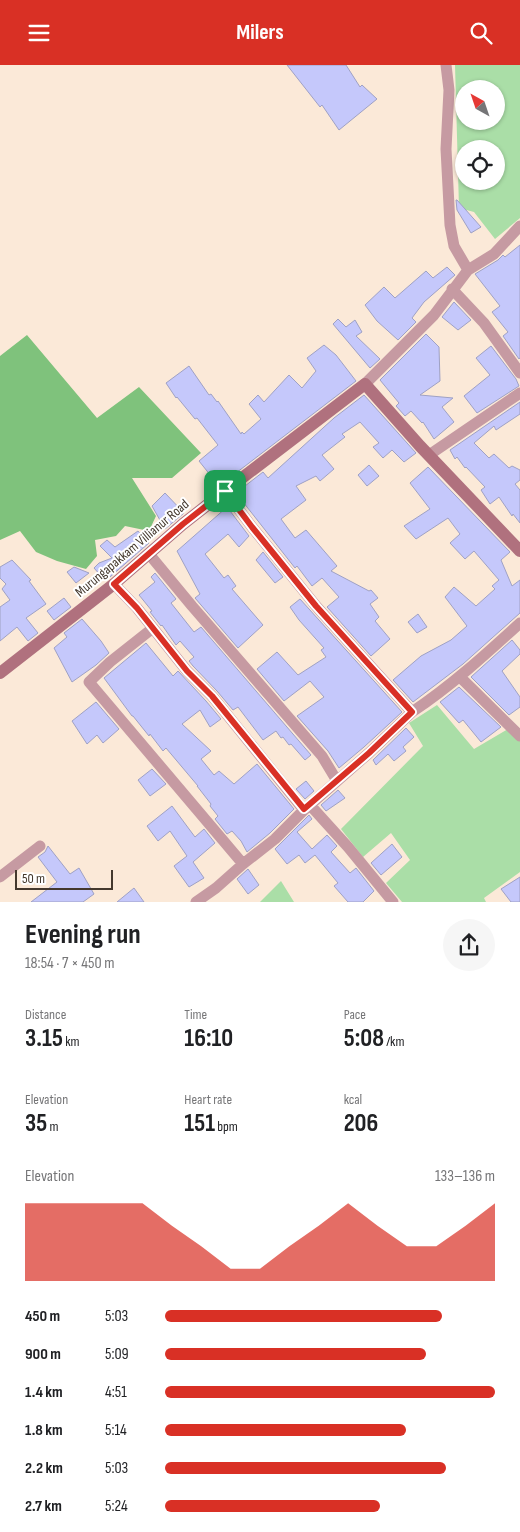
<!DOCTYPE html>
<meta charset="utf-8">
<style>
:root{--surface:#fff;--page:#f6f6f6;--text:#202124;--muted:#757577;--accent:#d93025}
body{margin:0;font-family:"Sofia Sans Condensed",sans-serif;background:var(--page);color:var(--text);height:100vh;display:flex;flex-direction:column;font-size:19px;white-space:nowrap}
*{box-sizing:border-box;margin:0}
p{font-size:16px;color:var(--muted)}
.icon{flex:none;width:28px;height:28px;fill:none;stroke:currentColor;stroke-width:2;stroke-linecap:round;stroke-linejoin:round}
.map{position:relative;height:837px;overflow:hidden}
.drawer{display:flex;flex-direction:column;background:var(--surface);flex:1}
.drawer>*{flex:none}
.needle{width:32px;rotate:320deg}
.buttons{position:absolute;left:455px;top:15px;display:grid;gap:10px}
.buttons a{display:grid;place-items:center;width:50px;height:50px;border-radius:50%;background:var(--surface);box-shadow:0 1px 4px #0004;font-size:25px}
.scale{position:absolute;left:15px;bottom:12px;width:98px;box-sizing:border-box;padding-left:5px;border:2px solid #44382d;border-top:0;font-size:14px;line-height:18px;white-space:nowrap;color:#44382d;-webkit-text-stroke:4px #fff;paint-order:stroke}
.pin{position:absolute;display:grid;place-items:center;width:42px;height:42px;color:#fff;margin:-21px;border-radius:10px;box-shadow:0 2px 8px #0006}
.round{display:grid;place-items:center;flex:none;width:52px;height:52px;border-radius:26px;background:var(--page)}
.summary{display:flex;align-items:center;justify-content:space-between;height:85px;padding:0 25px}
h1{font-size:28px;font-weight:700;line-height:38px}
.stats{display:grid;grid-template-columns:repeat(3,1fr);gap:8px;height:85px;padding:5px 25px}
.stats div{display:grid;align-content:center}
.stats b{font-size:25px;font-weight:700}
.stats small{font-size:14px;font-weight:400}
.stats p{font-size:14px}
.chart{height:140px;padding:10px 25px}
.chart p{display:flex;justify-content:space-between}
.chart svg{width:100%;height:90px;margin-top:5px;fill:var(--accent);opacity:.7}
ul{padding:0 25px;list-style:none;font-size:16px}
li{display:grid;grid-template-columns:80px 60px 1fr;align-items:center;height:38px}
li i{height:12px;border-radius:6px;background:var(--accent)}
header{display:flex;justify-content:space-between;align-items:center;height:65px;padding:0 25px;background:var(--accent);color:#fff;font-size:22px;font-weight:700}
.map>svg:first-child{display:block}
.green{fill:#aadea7;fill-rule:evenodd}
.forest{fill:#7fc27c}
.building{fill:#c5c8fb;stroke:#9fa1c4}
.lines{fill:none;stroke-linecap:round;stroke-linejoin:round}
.street{stroke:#c69aa2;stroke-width:11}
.secondary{stroke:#b0717e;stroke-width:12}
.route-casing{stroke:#fff;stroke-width:10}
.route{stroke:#d93025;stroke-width:6}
.labels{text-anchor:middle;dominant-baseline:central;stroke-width:4;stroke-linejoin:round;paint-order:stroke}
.street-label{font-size:14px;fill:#44382d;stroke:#fff}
</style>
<header><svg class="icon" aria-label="menu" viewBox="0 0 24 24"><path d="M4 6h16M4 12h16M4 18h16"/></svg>Milers<svg class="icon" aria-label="search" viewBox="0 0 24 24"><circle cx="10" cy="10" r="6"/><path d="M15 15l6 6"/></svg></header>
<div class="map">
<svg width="520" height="837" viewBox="0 0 520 837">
<rect width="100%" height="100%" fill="#fbe9d8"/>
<path class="green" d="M455,0h65v153l-25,21 -21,-27 -15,-4zM464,24h32v32h-32zM464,84h32v32h-32z
M437,640l37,44 34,-20 12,12v131l-36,26 2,4h-84l-16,-19 24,-23 -19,-27 -28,24 -22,-28 82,-83 -14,-23z
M281,816l13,21h-34z"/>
<path class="forest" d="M27,270l70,83 42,-31 62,66 -29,25h-40l24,38 -7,15 -24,-5 -9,10 -21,4 2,16 -11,13 -29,-8 -21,-9 -16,-21 -20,9v-184z"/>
<path class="building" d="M287,0h59l14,22 2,-2 15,14 -38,31 -17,-25 -2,2z
M456,135h1l24,27 -10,6 -14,-23z
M520,180v113l-1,1 -16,-23 5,-4 -16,-20 8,-6 -25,-32 23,-14 5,-5 2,2z
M447,202l8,8 -31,27 -12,16 4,4 -18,18 -21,-19 -12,-16 19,-18 11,11 31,-27 7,7z
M454,237l17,18 -13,10 -16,-13z
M338,254l8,8 9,-7 7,12 -6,4 24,23 -10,9 -37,-44z
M426,269l13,13 1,34 -20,14 33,3 -11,9 12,15 -20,17 -11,-17 -1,1 -11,-12 -6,5 -9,-10 3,-3 -19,-23z
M324,280l12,10 20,26 -137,105 -20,-25 19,-16 -21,-27 -2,1 -18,-22 -1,1 -10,-15 23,-17 20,29 2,-1 6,8 1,-1 23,33 1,-2 2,2 17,-15 -12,-15 9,-9 6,7 25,-27 13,13 14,-17 -9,-13z
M491,281l25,33 3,7 -42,27 -13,-17 26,-21 -14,-17z
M364,330l52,58 -12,9 -12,-12 -9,8 -10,-11 6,-4 -19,-21 -18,12 3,3 -23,18 12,14 -14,12 -4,-5 -20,10 10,14 -25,19 14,19 11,-8 31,36 -6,5 38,20 2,-1 7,8 -8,6 9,13 -4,4 15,18 -19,17 -44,-49 12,-10 -17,-19 -10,8 -15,-20 -2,2 -59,-75 27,-21 5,6 66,-60z
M520,337v12l-24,16 -2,-4 -20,17 15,15 5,-4 15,14 3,-2 8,4v10l-5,4 5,6v33l-7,-9 -1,2 -13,-19 -9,7 -9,-14 4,-3 -19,-20 -1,1 -8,-11 -2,2 -5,-9z
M369,400l10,11 -12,10 -9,-11z
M428,402l82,85 -9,8 11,26 8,-6v33l-57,51 -50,38 -20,-22 28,-24 30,-16 16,-14 -22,-29 9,-10 22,19 19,-17 -3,-3 7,-6 -25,-29 -9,8 -15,-16 10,-9 -12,-16 -32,21 -12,-13 26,-17 -20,-26z
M165,428l19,20 -19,16 -13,-23z
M227,442l22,29 -10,11 -11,-13 -23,20 19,24 4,-3 8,11 -4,3 31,36 -25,23 -43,-50 5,-4 -23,-43z
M138,466l11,12 -39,34 -4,-5 -5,4 -7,-8 5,-5 13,-5 -12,-12 7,-6 8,7z
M263,487l20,25 -8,6 -19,-23z
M12,495l19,20 -2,1 17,23 -20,14 12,15 -10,8 -11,-14 -17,14v-34l10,-7 -8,-11 4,-5 -6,-6v-11z
M74,502l15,6 -13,10 -9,-11z
M155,508l21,26 -5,4 23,29 7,-5 110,128 -6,5 -14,-16 -2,1 -6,-8 -2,1 -5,-7 -13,9 -25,-33 -5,3 -16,-19 -24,-25 -4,-5 5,-4 -14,-16 -4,4 -14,-20 -1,1 -11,-14 2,-1 -13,-16 16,-13 -4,-5z
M64,533l7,9 -17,13 -7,-9z
M300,534l102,113 -38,35 -25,21 -11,-17 -31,-35 27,-19 -14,-16 -26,20 -27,-32 20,-17 21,23 28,-18 -5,-7 3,-2 -25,-28 -9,-13z
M418,549l9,13 -10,6 -9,-11z
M82,554l19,22 8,12 -13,12 -24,17 -18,-34 13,-11 -3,-4z
M512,575l8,10v4l-18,17 18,26v10l-11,8 -38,-38z
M146,578l27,33 5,-5 28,30 15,18 -11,8 -10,-17 -18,14 29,27 -10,8 13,16 5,-4 15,13 23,-20 37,45 -24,24 -23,19 -6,-11 -9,-10 -5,3 -12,-15 3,-3 -8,-10 1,-2 -14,-18h1l-32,-38 -3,3 -13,-17 -1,2 -16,-20h-1l-28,-38z
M459,622l42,40 -20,15 -18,-22 -4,3 -19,-21z
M96,637l23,27 -16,14 -6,-8 -10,9 -15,-23z
M406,663l8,9 -11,10 3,4 -12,10 -6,-7 -12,11 -3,-5z
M152,704l14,15 -16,12 -12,-16z
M306,716l8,10 -9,8 -9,-10z
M338,725l7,8 -19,13 -5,-6z
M172,741l23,31 9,-8 11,14 -22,19 11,16 -15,9 -15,-21 13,-10 -17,-25 -12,10 -11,-15z
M309,750l3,4 -15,13 15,17 15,-14 10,11 -6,6 19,21 6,-5 18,23 -11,11h-15l-14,-16 4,-3 -23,-28 -10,8 -6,-8 -12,9 -12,-15z
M392,779l10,13 -21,18 -10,-12z
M48,781l22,28 9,-6 15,26 -11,8h-52l26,-20 -19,-25 7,-5z
M248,804l11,16 -11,9 -11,-15z
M520,812v25h-9l-10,-13z
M134,823l10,14h-27z"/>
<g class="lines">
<path class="street" d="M446,0l3,25 -3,59 4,76 4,21 14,24
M452,224l32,34 36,50
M365,319l69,-69 34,-45 26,-16 26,-28
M429,390l91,-62
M149,489l43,52 130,150 15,25
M114,519l23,24 50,63 25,25 92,114
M153,563l-43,34 -21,20 154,182
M460,612l60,59
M412,647c39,-26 73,-57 108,-89
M310,740l38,42 45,55
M0,812l40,-31
M196,837l20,-14 27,-24 32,-25 29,-29 65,-57 43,-41 -96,-106 -64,-79 -27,-36"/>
<path class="secondary" d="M0,608l114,-89 69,-60 42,-33 140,-107 55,62 100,105"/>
</g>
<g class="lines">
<g class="route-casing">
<path id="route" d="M225,426l27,36 64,79 96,106 -43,41 -65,56 -92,-113 -25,-25 -50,-63 -23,-24 69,-60z"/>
</g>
<use href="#route" class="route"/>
</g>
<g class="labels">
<g class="street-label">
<text transform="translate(132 483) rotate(-40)">Murungapakkam Villianur Road</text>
</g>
</g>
</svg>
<div class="buttons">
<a><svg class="needle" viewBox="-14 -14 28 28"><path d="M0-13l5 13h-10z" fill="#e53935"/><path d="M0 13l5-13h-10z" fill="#757577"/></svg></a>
<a><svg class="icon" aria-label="locate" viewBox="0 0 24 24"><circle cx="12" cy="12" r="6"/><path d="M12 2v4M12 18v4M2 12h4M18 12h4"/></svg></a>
</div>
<div class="scale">50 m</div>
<div class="pin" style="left:225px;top:426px;background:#1e9e55"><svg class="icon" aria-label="arrive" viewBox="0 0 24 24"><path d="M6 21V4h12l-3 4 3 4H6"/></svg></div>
</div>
<section class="drawer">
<div class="summary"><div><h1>Evening run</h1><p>18:54 · 7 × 450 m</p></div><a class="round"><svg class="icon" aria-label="share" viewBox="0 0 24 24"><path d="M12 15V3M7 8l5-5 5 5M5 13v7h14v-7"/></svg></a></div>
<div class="stats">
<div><p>Distance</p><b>3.15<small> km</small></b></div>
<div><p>Time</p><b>16:10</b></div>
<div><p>Pace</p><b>5:08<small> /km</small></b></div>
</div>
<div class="stats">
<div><p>Elevation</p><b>35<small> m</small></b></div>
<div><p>Heart rate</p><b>151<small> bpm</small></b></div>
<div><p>kcal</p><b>206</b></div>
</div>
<div class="chart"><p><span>Elevation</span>133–136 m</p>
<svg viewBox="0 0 160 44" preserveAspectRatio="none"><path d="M0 44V6L10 6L20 6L30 6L40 6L50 17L60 27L70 38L80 38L90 27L100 17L110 6L120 17L130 27L140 27L150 17L160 6V44z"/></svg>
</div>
<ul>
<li><b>450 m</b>5:03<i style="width:84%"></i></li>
<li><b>900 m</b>5:09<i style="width:79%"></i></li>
<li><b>1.4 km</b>4:51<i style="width:100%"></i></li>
<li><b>1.8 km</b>5:14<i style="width:73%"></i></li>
<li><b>2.2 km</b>5:03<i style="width:85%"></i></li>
<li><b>2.7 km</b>5:24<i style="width:65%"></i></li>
</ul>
</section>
